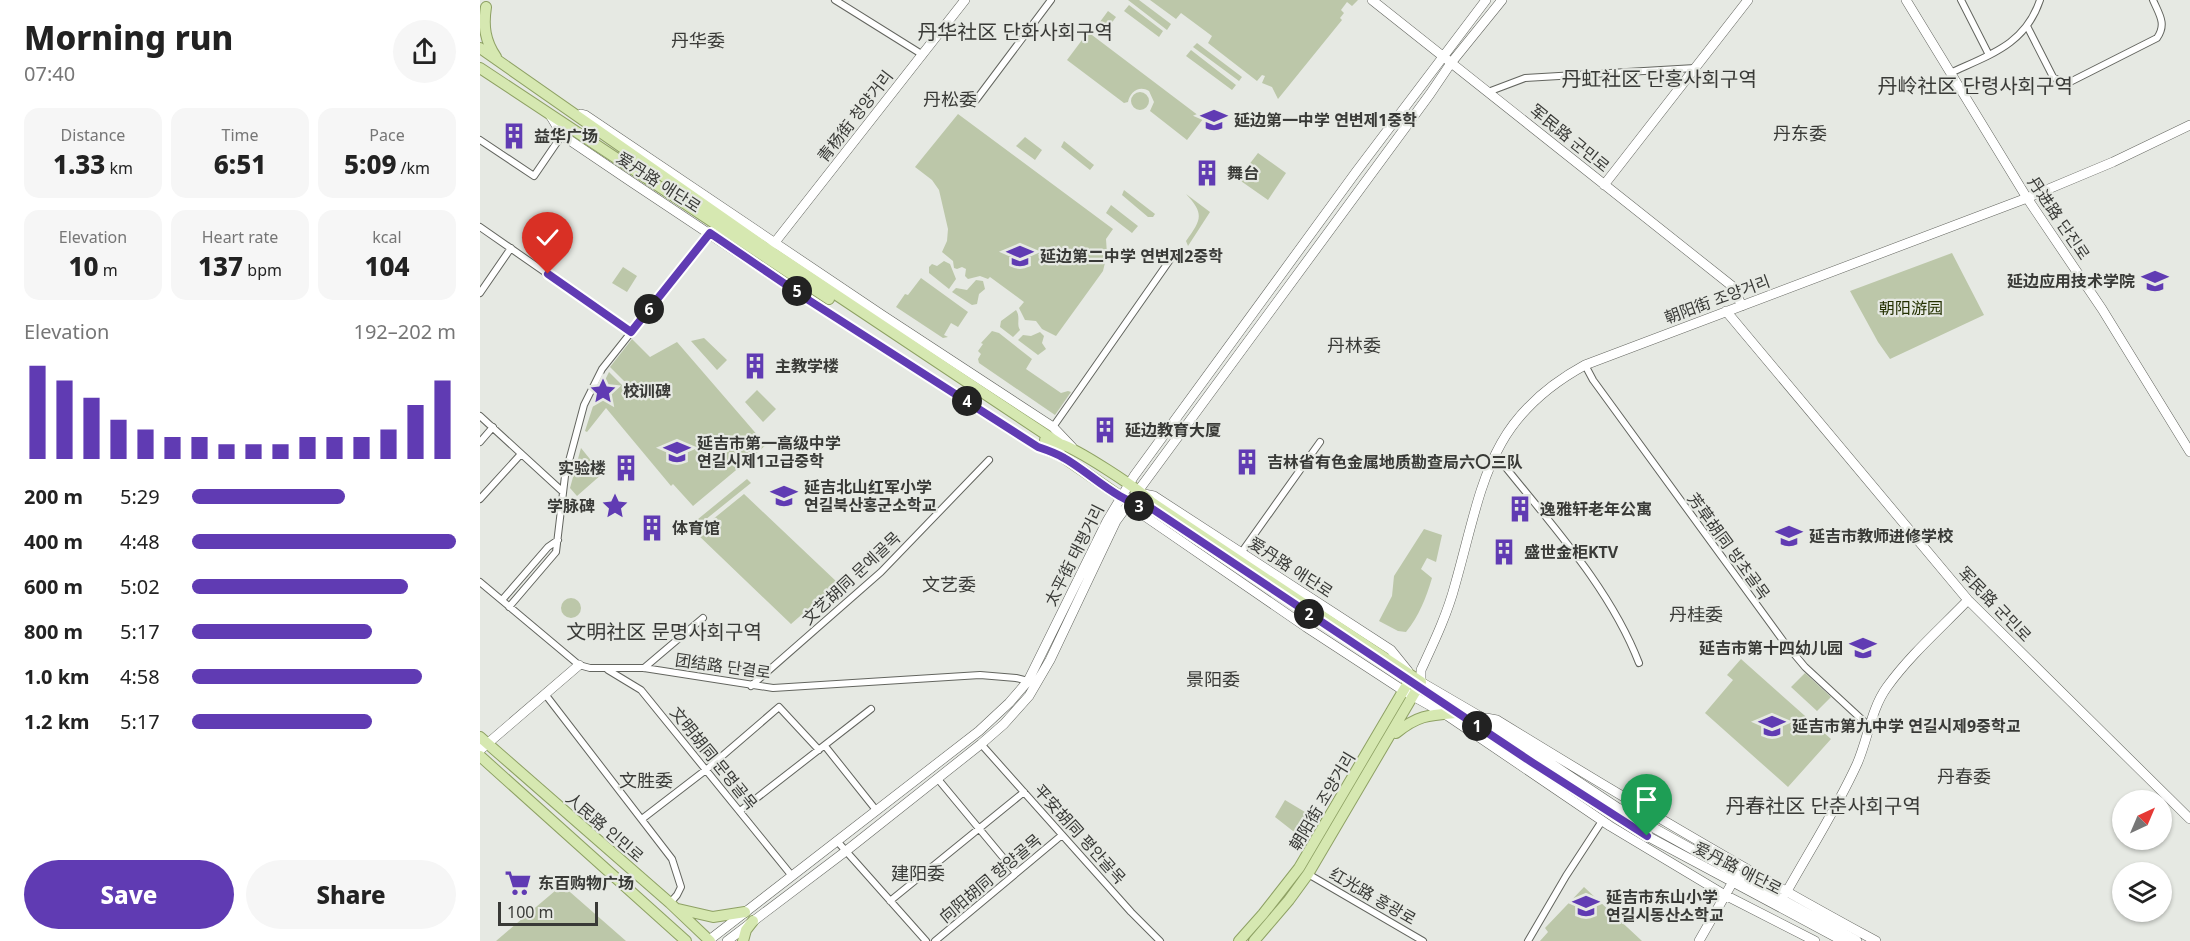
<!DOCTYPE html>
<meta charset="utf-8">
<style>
:root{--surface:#fff;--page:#f6f6f6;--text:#222;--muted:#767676;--accent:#603bb3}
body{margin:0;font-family:"Noto Sans","Noto Sans SC","Noto Sans KR",sans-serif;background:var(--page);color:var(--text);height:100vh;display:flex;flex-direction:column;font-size:22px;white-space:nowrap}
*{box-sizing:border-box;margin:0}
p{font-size:20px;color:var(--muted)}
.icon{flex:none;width:33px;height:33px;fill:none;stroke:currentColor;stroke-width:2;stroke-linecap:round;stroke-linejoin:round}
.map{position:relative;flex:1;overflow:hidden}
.sheet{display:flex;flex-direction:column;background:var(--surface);width:480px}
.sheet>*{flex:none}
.needle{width:39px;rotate:44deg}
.fabs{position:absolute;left:1632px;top:790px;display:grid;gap:12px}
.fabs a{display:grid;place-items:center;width:60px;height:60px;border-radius:50%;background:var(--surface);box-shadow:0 2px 4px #0004;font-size:30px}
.scale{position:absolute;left:18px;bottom:15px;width:100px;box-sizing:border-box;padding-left:6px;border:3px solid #393a37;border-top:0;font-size:16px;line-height:21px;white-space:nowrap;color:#393a37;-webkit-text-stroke:4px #e6e9e3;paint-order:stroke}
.pin{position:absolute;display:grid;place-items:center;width:51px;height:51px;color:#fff;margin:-62px -26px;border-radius:50% 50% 50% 0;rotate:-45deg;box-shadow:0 0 6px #0007}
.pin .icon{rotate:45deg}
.km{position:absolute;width:30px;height:30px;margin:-15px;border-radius:50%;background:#222;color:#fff;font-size:16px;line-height:30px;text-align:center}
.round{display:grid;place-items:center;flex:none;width:63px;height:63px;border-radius:32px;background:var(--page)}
.overview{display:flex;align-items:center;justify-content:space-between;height:102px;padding:0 24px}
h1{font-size:33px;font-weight:800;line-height:45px}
.metrics{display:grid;grid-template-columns:repeat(3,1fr);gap:9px;height:102px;padding:6px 24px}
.metrics div{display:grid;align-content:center;border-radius:15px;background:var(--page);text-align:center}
.metrics b{font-size:26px;font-weight:800}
.metrics small{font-size:16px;font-weight:400}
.metrics p{font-size:16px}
.chart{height:168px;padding:12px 24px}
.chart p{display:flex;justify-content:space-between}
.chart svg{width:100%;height:108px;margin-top:6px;stroke:var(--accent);stroke-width:6}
.action{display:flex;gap:12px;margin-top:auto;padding:12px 24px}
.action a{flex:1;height:69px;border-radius:36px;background:var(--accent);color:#fff;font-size:24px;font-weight:800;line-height:69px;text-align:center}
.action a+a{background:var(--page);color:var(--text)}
ul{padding:0 24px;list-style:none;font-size:20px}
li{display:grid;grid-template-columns:96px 72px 1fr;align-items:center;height:45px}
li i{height:15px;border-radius:8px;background:var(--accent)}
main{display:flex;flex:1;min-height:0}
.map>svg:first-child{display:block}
.green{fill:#bcc7a9}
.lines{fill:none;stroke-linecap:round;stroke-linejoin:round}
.street-casing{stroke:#63655f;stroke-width:8}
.secondary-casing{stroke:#63655f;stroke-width:10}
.primary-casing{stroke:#8ea164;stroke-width:12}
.street{stroke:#fff;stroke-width:6}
.secondary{stroke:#fff;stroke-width:9}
.primary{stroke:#d6e8b1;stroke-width:10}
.route-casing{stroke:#fff;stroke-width:12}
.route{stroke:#603bb3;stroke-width:8}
.labels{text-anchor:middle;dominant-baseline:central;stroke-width:4.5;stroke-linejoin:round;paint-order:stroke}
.street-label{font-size:16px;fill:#393a37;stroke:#e6e9e3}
.poi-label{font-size:16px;font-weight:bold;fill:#393a37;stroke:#e6e9e3;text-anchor:start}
.park-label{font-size:16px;fill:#233000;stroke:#e6e9e3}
.neighbourhood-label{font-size:18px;fill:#393a37;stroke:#e6e9e3}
.quarter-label{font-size:20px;fill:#393a37;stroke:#e6e9e3}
</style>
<main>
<section class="sheet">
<div class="overview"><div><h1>Morning run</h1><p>07:40</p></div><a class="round"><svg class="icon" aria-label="share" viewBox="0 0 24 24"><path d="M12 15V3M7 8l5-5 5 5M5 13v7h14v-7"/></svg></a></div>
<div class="metrics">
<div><p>Distance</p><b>1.33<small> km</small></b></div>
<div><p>Time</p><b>6:51</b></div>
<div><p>Pace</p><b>5:09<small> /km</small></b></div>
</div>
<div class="metrics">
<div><p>Elevation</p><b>10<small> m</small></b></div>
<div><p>Heart rate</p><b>137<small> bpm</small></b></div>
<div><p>kcal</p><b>104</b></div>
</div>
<div class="chart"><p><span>Elevation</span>192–202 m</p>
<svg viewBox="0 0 160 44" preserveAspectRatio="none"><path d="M5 44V6M15 44V12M25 44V19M35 44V28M45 44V32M55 44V35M65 44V35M75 44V38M85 44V38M95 44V38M105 44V35M115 44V35M125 44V35M135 44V32M145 44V22M155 44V12"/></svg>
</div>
<ul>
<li><b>200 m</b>5:29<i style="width:58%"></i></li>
<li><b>400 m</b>4:48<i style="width:100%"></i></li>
<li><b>600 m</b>5:02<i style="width:82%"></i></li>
<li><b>800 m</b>5:17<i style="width:68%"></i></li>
<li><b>1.0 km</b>4:58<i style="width:87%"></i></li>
<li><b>1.2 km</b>5:17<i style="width:68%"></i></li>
</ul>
<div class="action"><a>Save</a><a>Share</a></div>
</section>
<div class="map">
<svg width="1710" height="941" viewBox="0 0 1710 941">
<rect width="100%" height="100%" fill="#e6e9e3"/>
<path class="green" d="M648,0h11l32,24 -4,6z
M670,0h208l-6,6 -5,-4 -6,8 3,3 -4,5 2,2 -64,79 -6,-12 -10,-4 3,-7 -3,-1 -5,6 -49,-38 4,-7 -31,-23 -5,6z
M649,5l34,26 -4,6 -35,-26z
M628,11l8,6 -14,19 -8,-6z
M608,32l115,87 -16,21 -37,-29 4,-9 -5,-11c-10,-6 -19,1 -21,11l-4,1 -57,-43z
M717,43l45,34 -3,4 -46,-34z
M711,50l45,35 -4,5 -46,-34z
M651 101a9 9 0 1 1 18 0a9 9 0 1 1-18 0Z
M478,114l155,115 -7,10 1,15 -4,17 -47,65 -14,-7 -6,-8 -11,-1 -6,-12 5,-6 -34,-25 -2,2 -8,-3 -12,3 -3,-3 1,-7 -4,-2 -5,2 -3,-1 -1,-7 -11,-9 5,-11 1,-12 -9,-39 -7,-10 -17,-13z
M545,137l17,13 -7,10 -19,-14z
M584,141l30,24 -4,5 -29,-23z
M778,153l28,20 -18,27 -30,-21z
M644,190l31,24 -2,3h-5l-26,-22z
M706,194l24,18 -22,34 -2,-5c15,-21 19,-27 0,-47z
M631,205l27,21 -6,7 -26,-20z
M1472,253l32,62 -94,44 -12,-17 -28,-51z
M464,261l6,3 6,15 -7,10 -20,-16v-6l3,-3 5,2z
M143,267l14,9 -10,16 -15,-9z
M441,278l47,34 -10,15 -7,-4 -7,12 4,2 -5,1 -47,-31 9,-13 3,1z
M496,280l7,1 2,8 -6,5 -2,10 -5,1 -20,-13 4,-4 11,2z
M536,310c5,7 0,14 4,20l-7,7 -13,-10 1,-6z
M512,331l7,2 33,26 -6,10 35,24 7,-2 3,1 -16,23 -76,-52 -1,-4 3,-5 -3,-3 5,-7 -2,-1z
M560,332l4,4 -2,7 4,6 -8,6 -20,-15 5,-5 8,1z
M224,338l23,22 -10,10 -26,-29z
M152,339l18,18 27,-15 89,103 -73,61 -20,-22 -2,2 -65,-78 -19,24 -2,-1 10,-31 14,-28 14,14 3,-3 -16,-16z
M277,390l19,19 -13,13 -18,-20z
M101,448l21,26 -25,22 -7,-8z
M267,479l4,4 -51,41 -6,2 -2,-2z
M264,494l94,89 -47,41 -95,-91z
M944,529l18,6 -6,27 -9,-4 -6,11 11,9c-6,20 -13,38 -26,54l-8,-1 -19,-10 13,-25 2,-20z
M81 608a10 10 0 1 1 20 0a10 10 0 1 1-20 0Z
M1261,659l90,80 -43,48 -83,-74 28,-33 -6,-5z
M1325,673l26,24 -14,14 -26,-24z
M805,800l25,15 -12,20 -23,-18z
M82,885l64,56h-130z
M1104,887l58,54h-102l8,-9 -3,-4z"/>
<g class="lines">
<g class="street-casing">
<path id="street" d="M355,0l88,55
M1481,0l28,55
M1547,26l26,51 7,4 8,2 89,-45c10,-14 2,-24 -4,-38
M1470,73c39,-18 75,-28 90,-73
M1008,92l37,-14 170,-10
M496,100l75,-100
M0,140l54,36 28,-41
M0,227l151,105
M0,293l31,-45
M1105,365l8,15 191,262 21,25 65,60
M0,416l83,76
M573,427l119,-170
M0,442l13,-15
M1015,454c51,65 114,131 144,209
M0,499l41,-45
M761,553l79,-111
M0,582l99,83 11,3h54l129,20 207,-13 36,3 12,3
M22,600l46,-53 10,-7
M29,607l47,-55 9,-76 19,-71 18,-36 114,-144
M164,668l59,-50
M128,670l33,20 151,186
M271,686l130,-114 108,-112
M65,694l127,165 9,28 -4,8 -7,8
M501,744l150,168 29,29
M345,746l51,64
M457,778l79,95
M260,811l131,-102
M162,819l65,-50 72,-62 40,43
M357,841l89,100
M828,874l115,67
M410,901l134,-109
M455,941l127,-106
M1048,941l38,-65 36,-55"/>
</g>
<g class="secondary-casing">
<path id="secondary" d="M892,0l360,286 10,20
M1426,0l121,198 75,111 88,143
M101,114l4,1 297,200 171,112 19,20
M70,115l12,20 68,46 180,120 228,146 22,9
M1124,185l144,-185
M292,246l193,-246
M1246,311l242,289 222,219
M664,494l10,2 237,154 17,21
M659,506l7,11 160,110 98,64 41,23 165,112 115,69 90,46
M939,687l228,149 196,105
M1006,718l11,2c125,77 250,151 379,221
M0,750l99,-85
M1306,893c24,-43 51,-85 71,-129 11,-25 14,-55 30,-77 23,-32 54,-59 81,-87
M228,941l271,-210 30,-28 19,-22 79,-160 27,-45 222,-304 130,-172
M247,941l119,-90 135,-107 23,-20 25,-28 21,-36 66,-139 314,-427 21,-31 51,-63
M1219,941l36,-63
M1377,941l-239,-133 -137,-91 -60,-35v-12c13,-28 26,-55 34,-85 28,-98 31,-166 130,-220l442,-167 86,-36 77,-37"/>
</g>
<g class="primary-casing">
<path id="primary" d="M6,7c-3,19 -1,34 10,50
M0,48l289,202 291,194c16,4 81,46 91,58l270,180 -113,192 -19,26 -35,41
M0,68l349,231
M565,440l18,17 58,40 18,9h9l9,6
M916,733c22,-18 33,-18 61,-20
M0,737l190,166 40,38
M0,756l206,185
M198,909l35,8 32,-5
M263,941l3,-11 7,-9
M759,941l24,-27 36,-46 113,-192"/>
</g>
<use href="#street" class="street"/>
<use href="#secondary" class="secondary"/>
<use href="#primary" class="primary"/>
</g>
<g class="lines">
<g class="route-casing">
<path id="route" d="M68,274l83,58 79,-99 100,68 228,146c9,3 18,6 26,11 24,13 57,47 84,48l385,257 114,73"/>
</g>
<use href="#route" class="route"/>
</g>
<defs>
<g id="school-bare" transform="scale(2.07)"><path d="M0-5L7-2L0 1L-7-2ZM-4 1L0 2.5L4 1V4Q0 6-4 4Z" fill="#603bb3" stroke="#e6e9e3" stroke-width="2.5" paint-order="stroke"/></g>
<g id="building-bare" transform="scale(2.07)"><path d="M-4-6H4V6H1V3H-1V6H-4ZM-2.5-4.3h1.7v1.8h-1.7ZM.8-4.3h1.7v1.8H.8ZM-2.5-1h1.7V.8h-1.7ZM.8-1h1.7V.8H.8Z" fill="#603bb3" stroke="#e6e9e3" stroke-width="2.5" paint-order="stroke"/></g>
<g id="university-bare" transform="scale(2.07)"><path d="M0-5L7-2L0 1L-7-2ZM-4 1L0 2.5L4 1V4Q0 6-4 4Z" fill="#603bb3" stroke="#e6e9e3" stroke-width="2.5" paint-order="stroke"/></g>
<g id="sight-bare" transform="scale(2.07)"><path d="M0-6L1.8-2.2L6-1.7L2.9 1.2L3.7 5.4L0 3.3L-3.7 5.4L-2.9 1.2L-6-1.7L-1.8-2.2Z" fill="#603bb3" stroke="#e6e9e3" stroke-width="2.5" paint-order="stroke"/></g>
<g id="supermarket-bare" transform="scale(2.07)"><path d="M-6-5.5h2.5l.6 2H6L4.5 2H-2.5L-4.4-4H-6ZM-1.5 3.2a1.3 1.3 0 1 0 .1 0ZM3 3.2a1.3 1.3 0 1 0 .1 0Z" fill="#603bb3" stroke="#e6e9e3" stroke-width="2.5" paint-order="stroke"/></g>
</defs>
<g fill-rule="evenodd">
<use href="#school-bare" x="734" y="120"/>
<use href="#building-bare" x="34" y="136"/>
<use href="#building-bare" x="727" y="173"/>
<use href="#school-bare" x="540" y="256"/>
<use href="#university-bare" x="1675" y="281"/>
<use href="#building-bare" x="275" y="366"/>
<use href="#sight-bare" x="123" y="391"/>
<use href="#building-bare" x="625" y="430"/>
<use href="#school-bare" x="197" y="452"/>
<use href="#building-bare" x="767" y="462"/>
<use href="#building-bare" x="146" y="468"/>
<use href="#school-bare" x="304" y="496"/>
<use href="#sight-bare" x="135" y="506"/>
<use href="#building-bare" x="1040" y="509"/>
<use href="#building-bare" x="172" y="528"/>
<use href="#school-bare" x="1309" y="536"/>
<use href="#building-bare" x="1024" y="552"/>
<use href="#school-bare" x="1383" y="648"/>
<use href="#school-bare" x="1292" y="726"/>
<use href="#supermarket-bare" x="38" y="883"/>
<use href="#school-bare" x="1106" y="906"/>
</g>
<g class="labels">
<g class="street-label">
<text transform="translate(375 116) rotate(-52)">青杨街 청양거리</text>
<text transform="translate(1090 138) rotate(39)">军民路 군민로</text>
<text transform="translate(179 182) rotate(33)">爱丹路 애단로</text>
<text transform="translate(1579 218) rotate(56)">丹进路 단진로</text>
<text transform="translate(1237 299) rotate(-20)">朝阳街 조양거리</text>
<text transform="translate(1249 546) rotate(54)">芳草胡同 방초골목</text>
<text transform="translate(594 555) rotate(-63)">太平街 태평거리</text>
<text transform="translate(811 567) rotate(33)">爱丹路 애단로</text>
<text transform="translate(371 578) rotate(-43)">文艺胡同 문예골목</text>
<text transform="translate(1515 604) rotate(46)">军民路 군민로</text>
<text transform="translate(243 666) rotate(8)">团结路 단결로</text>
<text transform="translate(234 758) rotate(51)">文明胡同 문명골목</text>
<text transform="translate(842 801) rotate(-59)">朝阳街 조양거리</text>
<text transform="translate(125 827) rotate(41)">人民路 인민로</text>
<text transform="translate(600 834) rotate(48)">平安胡同 평안골목</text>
<text transform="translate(1258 868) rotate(27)">爱丹路 애단로</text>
<text transform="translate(510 878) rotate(-40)">向阳胡同 향양골목</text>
<text transform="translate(893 896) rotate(30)">红光路 홍광로</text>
</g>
<g class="poi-label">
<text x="754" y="120">延边第一中学 연변제1중학</text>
<text x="54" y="136">益华广场</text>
<text x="747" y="173">舞台</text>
<text x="560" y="256">延边第二中学 연변제2중학</text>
<text x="1655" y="281" text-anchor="end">延边应用技术学院</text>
<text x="295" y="366">主教学楼</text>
<text x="143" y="391">校训碑</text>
<text x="645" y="430">延边教育大厦</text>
<text x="217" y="443">延吉市第一高级中学<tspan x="217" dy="18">연길시제1고급중학</tspan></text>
<text x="787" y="462">吉林省有色金属地质勘查局六〇三队</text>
<text x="126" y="468" text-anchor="end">实验楼</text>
<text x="324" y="487">延吉北山红军小学<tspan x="324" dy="18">연길북산홍군소학교</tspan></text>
<text x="115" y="506" text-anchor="end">学脉碑</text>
<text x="1060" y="509">逸雅轩老年公寓</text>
<text x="192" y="528">体育馆</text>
<text x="1329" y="536">延吉市教师进修学校</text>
<text x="1044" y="552">盛世金柜KTV</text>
<text x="1363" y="648" text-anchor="end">延吉市第十四幼儿园</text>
<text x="1312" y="726">延吉市第九中学 연길시제9중학교</text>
<text x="58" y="883">东百购物广场</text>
<text x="1126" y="897">延吉市东山小学<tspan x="1126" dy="18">연길시동산소학교</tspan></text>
</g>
<g class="park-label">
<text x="1431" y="308">朝阳游园</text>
</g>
<g class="neighbourhood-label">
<text x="218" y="40">丹华委</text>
<text x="470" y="99">丹松委</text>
<text x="1320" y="133">丹东委</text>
<text x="874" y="345">丹林委</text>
<text x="469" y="584">文艺委</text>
<text x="1216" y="614">丹桂委</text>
<text x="733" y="679">景阳委</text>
<text x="1484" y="776">丹春委</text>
<text x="166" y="780">文胜委</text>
<text x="438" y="873">建阳委</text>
</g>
<g class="quarter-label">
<text x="535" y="31">丹华社区 단화사회구역</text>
<text x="1179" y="78">丹虹社区 단홍사회구역</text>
<text x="1495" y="85">丹岭社区 단령사회구역</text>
<text x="184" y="631">文明社区 문명사회구역</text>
<text x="1343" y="805">丹春社区 단춘사회구역</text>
</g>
</g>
</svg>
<div class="fabs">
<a><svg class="needle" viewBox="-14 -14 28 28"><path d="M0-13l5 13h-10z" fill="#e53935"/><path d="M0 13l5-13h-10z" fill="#767676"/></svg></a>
<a><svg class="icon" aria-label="layers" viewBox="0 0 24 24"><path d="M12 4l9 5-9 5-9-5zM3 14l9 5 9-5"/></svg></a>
</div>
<div class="scale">100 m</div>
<div class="pin" style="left:1167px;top:836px;background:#1e9e55"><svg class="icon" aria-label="arrive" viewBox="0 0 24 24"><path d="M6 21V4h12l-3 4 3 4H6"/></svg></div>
<div class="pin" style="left:68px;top:274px;background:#d93025"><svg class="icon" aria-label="check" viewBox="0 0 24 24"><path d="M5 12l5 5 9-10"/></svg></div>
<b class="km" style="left:997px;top:726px">1</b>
<b class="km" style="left:829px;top:614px">2</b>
<b class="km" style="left:659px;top:506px">3</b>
<b class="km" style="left:487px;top:401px">4</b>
<b class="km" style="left:317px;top:291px">5</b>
<b class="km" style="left:169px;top:309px">6</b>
</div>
</main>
